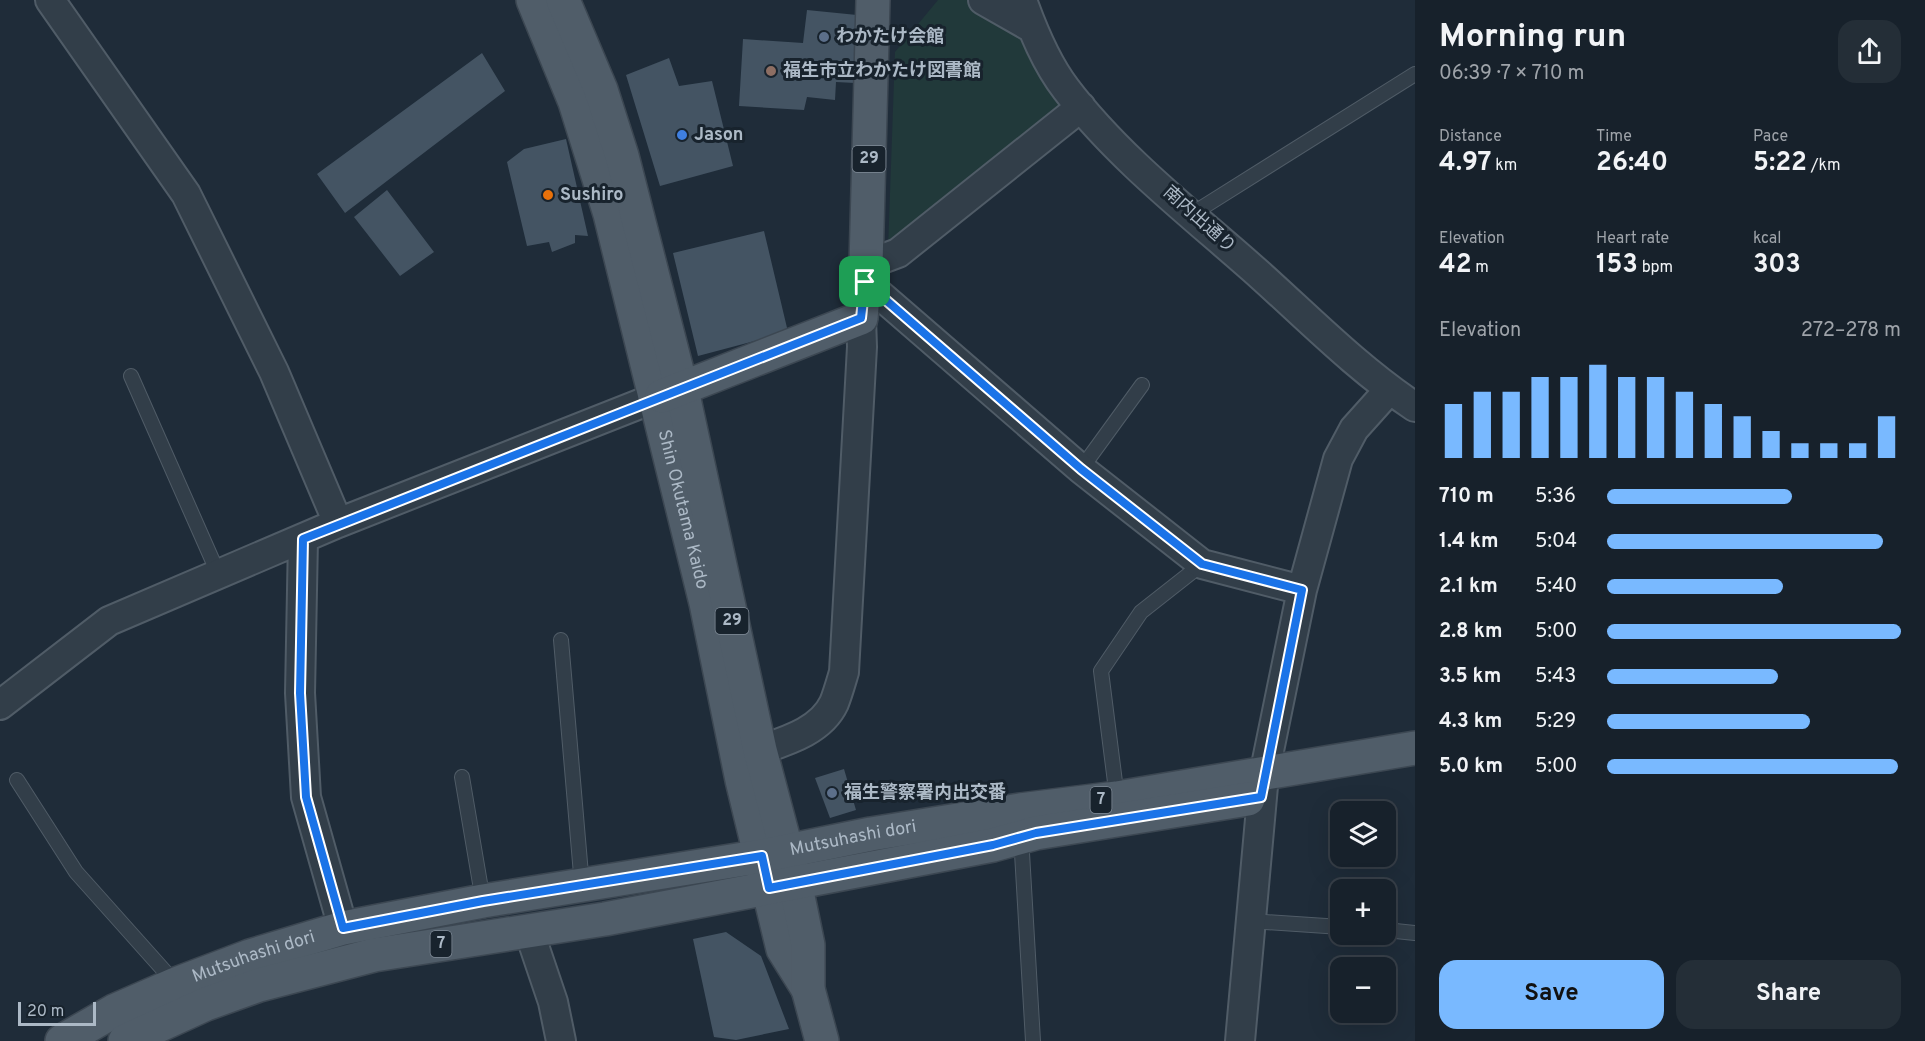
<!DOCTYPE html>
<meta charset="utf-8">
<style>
:root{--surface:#17212b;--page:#242e37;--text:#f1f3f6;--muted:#9ea3a9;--line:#363e47;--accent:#79b9ff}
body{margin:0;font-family:Overpass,"Noto Sans JP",sans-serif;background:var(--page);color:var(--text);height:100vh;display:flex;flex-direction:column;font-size:22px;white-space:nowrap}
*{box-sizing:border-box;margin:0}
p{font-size:20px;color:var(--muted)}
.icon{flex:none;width:33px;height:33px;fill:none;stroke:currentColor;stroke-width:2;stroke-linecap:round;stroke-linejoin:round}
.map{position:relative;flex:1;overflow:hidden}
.panel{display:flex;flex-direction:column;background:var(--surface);width:510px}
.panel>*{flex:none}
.fabs{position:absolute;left:1330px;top:801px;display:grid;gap:12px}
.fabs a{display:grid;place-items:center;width:66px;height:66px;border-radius:12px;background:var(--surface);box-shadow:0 6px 24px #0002,0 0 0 2px var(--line);font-size:30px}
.scale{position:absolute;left:18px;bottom:15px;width:78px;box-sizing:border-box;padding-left:6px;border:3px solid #acb9c6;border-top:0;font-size:16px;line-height:21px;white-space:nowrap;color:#acb9c6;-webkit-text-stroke:4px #18232d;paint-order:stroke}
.pin{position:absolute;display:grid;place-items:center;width:51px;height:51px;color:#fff;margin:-26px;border-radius:12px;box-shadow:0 3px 9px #0006}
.round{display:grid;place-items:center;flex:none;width:63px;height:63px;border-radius:18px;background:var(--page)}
.overview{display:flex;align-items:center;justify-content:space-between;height:102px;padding:0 24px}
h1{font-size:33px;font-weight:700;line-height:45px}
.figures{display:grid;grid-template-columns:repeat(3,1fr);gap:9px;height:102px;padding:6px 24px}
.figures div{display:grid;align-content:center}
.figures b{font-size:26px;font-weight:700}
.figures small{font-size:16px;font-weight:400}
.figures p{font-size:16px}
.chart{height:168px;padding:12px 24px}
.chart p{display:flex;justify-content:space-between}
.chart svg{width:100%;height:108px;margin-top:6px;stroke:var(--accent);stroke-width:6}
.button{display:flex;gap:12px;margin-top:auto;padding:12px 24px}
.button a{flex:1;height:69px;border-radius:18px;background:var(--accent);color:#111;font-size:24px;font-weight:700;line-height:69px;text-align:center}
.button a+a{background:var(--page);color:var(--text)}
ul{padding:0 24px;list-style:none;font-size:20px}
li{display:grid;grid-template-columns:96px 72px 1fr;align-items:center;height:45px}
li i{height:15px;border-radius:8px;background:var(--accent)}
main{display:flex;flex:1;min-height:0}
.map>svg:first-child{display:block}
.green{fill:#21393a}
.building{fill:#445463}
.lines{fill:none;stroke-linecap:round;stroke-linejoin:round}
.lane-casing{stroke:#505c67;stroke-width:16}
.street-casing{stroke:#505c67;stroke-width:32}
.primary-casing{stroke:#3c4752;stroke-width:36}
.lane{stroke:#323e49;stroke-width:14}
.street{stroke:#323e49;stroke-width:28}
.primary{stroke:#505d69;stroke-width:33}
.route-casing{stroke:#fff;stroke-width:12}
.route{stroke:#1a73e8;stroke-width:8}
.service-dot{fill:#5c6f8a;stroke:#18232d;stroke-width:2}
.education-dot{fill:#8d6e63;stroke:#18232d;stroke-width:2}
.shop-dot{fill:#3f7fe0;stroke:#18232d;stroke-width:2}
.food-dot{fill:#e8710a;stroke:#18232d;stroke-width:2}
.labels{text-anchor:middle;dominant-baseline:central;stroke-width:6;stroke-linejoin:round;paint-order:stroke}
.shield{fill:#18232d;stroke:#808c98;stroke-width:1.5}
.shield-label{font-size:16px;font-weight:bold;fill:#acb9c6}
.poi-label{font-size:18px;font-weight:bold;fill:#acb9c6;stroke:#18232d;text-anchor:start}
.street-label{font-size:18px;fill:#acb9c6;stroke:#18232d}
</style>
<main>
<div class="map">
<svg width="1415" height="1041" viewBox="0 0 1415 1041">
<rect width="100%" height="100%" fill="#1f2c39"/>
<path class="green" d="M938,0h37l55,39 40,67 -182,144 7,-198z"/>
<path class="building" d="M807,10l50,5 -2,68 -19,-1 -1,18 -28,-3 -3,13 -65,-4 4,-67 60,4z
M482,53l23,38 -160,122 -28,-39z
M669,58l10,28 33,-5 21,85 -73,20 -34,-111z
M566,139l22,97 -13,-1v8l-23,9 -3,-10 -22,4 -20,-84 17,-13z
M387,190l47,62 -34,24 -46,-59z
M764,231l24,101 -90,24 -25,-103z
M844,769l12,41 -26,8 -15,-40z
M726,932l35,24 28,73 -53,11 -22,-3 -21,-98z"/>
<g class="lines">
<g class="lane-casing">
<path id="lane" d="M1192,214l223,-140
M131,376l87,197
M1081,469l61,-84
M561,640l21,246
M462,777l21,124
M17,780l59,92 100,112
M1117,798l-16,-127 40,-59 61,-48
M1021,836l12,205
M1251,921l90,6
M1386,930l29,3"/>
</g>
<g class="street-casing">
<path id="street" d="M50,0l136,194 88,178 64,151
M983,0l49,28
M1022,0c11,31 24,63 44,89 53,70 129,128 194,186 50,45 98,94 155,132
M866,265l32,-12 183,-146
M865,282l216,187 121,95 100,26
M303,539l-3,154 6,104 37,131
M0,705l109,-84 229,-98 317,-125
M760,750c26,-9 61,-19 74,-47 4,-10 7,-21 10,-31l18,-325 -1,-29
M529,931l24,71 8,39
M1240,1041l24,-266 38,-185 36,-131 16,-30 35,-39"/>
</g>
<g class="primary-casing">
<g id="primary">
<path id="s1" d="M533,0l42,102 35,112 96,389 36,177 41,169 25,40"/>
<path d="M563,0l38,90 21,66 60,234 78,360 35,132 13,63v44l14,52"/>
<path d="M662,396l199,-78 5,-53 7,-265"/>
<path id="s2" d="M62,1041l52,-30 62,-27 74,-28 93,-28 140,-27 279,-45 109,-22 149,-24 97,-12 298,-50"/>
<path d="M125,1041l81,-37 53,-19 115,-30 231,-36 388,-74 43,-12 212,-34"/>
</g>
</g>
<use href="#lane" class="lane"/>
<use href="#street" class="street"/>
<use href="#primary" class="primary"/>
</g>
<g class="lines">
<g class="route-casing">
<path id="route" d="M865,282l216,187 121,95 100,26 -41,207 -225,36 -43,12 -224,43 -7,-32 -279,45 -140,27 -37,-131 -6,-104 3,-154 558,-221z"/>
</g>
<use href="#route" class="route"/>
</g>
<g class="service-dot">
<circle cx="824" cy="37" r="6"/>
<circle cx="832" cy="793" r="6"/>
</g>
<circle class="education-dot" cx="771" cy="71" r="6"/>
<circle class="shop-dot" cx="682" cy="135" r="6"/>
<circle class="food-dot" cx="548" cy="195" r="6"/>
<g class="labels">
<g class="shield">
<rect x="852.5" y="146" width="33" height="26" rx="4.5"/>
<rect x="715.5" y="608" width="33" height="26" rx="4.5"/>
<rect x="1090.5" y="787" width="21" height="26" rx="4.5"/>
<rect x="430.5" y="931" width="21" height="26" rx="4.5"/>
</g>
<g class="shield-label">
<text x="869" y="159">29</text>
<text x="732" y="621">29</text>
<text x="1101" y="800">7</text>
<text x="441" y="944">7</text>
</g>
<g class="poi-label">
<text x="836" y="37">わかたけ会館</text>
<text x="783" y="71">福生市立わかたけ図書館</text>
<text x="694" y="135">Jason</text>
<text x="560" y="195">Sushiro</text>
<text x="844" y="793">福生警察署内出交番</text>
</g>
<g class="street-label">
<text transform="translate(1199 220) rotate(42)">南内出通り</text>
<text stroke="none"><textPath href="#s1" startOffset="532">Shin Okutama Kaido</textPath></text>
<text stroke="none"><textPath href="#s2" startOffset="822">Mutsuhashi dori</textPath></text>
<text stroke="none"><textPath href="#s2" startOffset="210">Mutsuhashi dori</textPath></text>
</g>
</g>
</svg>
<div class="fabs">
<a><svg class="icon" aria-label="layers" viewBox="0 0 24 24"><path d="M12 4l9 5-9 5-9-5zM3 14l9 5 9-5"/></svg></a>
<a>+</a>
<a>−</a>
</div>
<div class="scale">20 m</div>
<div class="pin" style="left:865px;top:282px;background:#1e9e55"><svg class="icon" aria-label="arrive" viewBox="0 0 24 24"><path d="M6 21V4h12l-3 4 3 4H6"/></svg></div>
</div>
<section class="panel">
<div class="overview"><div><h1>Morning run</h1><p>06:39 · 7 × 710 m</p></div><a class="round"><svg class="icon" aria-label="share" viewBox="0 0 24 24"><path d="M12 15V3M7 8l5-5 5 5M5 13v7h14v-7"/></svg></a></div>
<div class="figures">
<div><p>Distance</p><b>4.97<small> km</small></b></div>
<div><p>Time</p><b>26:40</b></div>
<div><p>Pace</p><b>5:22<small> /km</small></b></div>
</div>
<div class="figures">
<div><p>Elevation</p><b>42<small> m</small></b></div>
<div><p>Heart rate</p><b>153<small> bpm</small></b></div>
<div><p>kcal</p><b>303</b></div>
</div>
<div class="chart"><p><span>Elevation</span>272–278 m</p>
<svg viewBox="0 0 160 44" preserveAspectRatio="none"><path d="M5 44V22M15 44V17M25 44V17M35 44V11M45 44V11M55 44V6M65 44V11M75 44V11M85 44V17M95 44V22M105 44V27M115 44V33M125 44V38M135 44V38M145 44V38M155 44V27"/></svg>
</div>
<ul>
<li><b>710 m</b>5:36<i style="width:63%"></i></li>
<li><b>1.4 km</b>5:04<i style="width:94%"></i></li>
<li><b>2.1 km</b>5:40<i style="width:60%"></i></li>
<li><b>2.8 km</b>5:00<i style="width:100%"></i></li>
<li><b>3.5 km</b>5:43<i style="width:58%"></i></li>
<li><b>4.3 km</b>5:29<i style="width:69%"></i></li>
<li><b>5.0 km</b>5:00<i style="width:99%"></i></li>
</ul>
<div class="button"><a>Save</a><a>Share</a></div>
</section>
</main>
